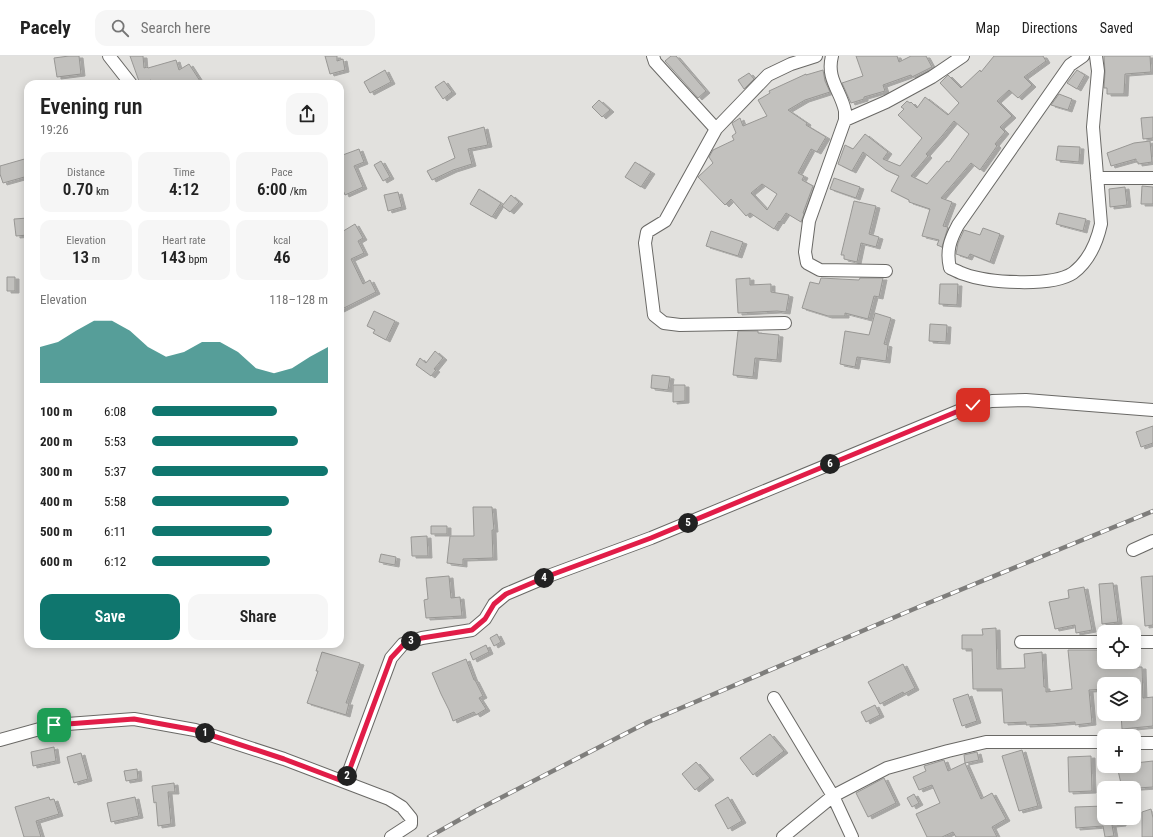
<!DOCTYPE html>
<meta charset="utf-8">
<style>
:root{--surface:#fff;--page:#f6f6f6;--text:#222;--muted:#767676;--line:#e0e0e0;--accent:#0f766e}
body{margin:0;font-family:"Roboto Condensed",sans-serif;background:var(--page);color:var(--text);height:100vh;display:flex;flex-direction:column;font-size:15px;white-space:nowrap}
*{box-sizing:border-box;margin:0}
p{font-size:13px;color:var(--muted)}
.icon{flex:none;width:22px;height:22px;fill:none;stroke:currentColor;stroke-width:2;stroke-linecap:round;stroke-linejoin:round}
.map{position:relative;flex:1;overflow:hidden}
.drawer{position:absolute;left:24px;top:24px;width:320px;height:568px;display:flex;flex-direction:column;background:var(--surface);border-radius:12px;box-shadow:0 2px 10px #0003}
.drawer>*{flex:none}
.fabs{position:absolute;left:1097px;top:569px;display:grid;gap:8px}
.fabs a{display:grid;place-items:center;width:44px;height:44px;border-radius:8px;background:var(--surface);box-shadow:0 2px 10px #0003;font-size:20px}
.pin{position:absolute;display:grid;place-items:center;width:34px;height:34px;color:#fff;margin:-17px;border-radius:8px;box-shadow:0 2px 6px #0006}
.km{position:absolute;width:20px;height:20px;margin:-10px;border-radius:50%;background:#222;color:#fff;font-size:11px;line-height:20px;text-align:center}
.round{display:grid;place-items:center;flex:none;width:42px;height:42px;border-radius:12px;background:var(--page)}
.head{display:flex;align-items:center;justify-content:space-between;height:68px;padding:0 16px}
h1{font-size:22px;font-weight:600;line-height:30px}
.stats{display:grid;grid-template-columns:repeat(3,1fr);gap:6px;height:68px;padding:4px 16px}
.stats div{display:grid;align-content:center;border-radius:10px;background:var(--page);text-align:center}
.stats b{font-size:17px;font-weight:600}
.stats small{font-size:11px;font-weight:400}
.stats p{font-size:11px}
.chart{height:112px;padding:8px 16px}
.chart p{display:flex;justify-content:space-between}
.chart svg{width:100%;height:72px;margin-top:4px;fill:var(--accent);opacity:.7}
.primary-button{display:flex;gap:8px;margin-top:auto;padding:8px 16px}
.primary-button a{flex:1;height:46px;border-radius:12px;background:var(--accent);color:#fff;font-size:16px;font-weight:600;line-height:46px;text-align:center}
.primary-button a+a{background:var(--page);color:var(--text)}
ul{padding:0 16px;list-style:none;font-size:13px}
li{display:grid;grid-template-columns:64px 48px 1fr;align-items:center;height:30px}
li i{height:10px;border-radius:5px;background:var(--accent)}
header{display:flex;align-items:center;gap:24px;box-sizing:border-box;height:56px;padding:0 20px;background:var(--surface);border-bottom:1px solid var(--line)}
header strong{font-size:19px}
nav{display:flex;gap:22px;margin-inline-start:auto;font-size:14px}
.search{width:280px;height:36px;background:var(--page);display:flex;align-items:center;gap:10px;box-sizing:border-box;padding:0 14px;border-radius:12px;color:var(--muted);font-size:15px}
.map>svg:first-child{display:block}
.building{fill:#c2c1be;stroke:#989794;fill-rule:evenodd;filter:url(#shadow)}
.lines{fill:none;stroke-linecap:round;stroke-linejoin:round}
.minor-casing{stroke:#6a6966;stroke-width:14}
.minor{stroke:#fff;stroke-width:12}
.rail-casing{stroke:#7f7e7c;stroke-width:4.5}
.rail{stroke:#fff;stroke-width:3;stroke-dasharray:9;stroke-linecap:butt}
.route-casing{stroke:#fff;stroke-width:8}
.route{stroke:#e11d48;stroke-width:5}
</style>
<header>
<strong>Pacely</strong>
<div class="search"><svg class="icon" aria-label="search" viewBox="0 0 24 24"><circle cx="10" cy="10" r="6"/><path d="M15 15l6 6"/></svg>Search here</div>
<nav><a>Map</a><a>Directions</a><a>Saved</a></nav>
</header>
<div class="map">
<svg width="1153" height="781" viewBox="0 0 1153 781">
<defs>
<filter id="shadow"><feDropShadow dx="4" dy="2" stdDeviation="0" flood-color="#0004"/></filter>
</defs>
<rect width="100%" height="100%" fill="#e2e1de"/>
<path class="building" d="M69,0h10l2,18 -24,3 -3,-19z
M130,0h13l1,12 3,-1 1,1 28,-8 3,10 10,-6 13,20h-50l-1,-4 -11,4z
M325,0h12v5l6,-2 2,11 -15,4z
M671,0h5l30,35 -8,7 -33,-37z
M856,0h41l2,6 12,-6h15l6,11 -20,10 -1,-2 -28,10 2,6 -21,6v2l-13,4 -9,-20 21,-7z
M994,0h49l3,5 -22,16 8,8 -14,13 -9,-8 -12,11 15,15 -12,11 5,5 -10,12 2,2 -17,24 -9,-7 -30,35 11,4 -9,24 5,1 -6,20 -5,-2 2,-5 -17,-4 8,-27 -21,-7v-2l-18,-9 8,-15 -13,-6 -23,-18 -11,19 -14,-7 7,-19 8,4 12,-15 23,18 -5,7 17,7 22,-28 -24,-23 6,-6 -3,-2 6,-6 3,2 1,-1 6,6 8,-11 23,18 11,-12 -19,-20 8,-8 13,13 19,-18 1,2zM954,65l15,13 -20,28 -2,-1 -20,23 -16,-8 17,-20 -2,-2 16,-18z
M1104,0h46l1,16 -26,2 -1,20h-17v-6h-3l1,-16z
M385,14l6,12 -21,11 -6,-11z
M823,14l2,11 5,11 -25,8 -17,10 19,13 -1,2 20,12 -9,15 -6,-3 -13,24 6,3 -2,4 11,6 -10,27 1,1 -3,8 -15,-9 -6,9 -1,-1 -5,8 -24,-16 -4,3 -15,-17 -6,6 -27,-28 15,-14 -4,-6 4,-7 21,-10 -2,-4 4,-3 -4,-10 8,-5 3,8 24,-10 -9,-16 12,-7 -1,-2 37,-17v1zM762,128l15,10 -10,16 -16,-17z
M1077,14l8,5 -8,14 -10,-6z
M749,17l5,6 -10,10 -6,-9z
M444,25l8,11 -9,7 -8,-12z
M1059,38l13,5 -4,11 -17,-5z
M599,44l11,10 -8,7 -10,-10z
M1153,61v21l-10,1 -2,-21z
M484,71l4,18 -20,4 4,15 -19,6 -21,10 -5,-9 28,-13 -7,-21z
M1150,85l2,21 -14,2v-2h-2v-3l-25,7 -4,-13 27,-10z
M1058,90l22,1 -1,15 -23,-2z
M359,93l5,13 -10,4 9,21 -18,8 -5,-12v-27z
M28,102v18l-25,7 -3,-9v-8z
M381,105l9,16 -7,4 -9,-16z
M635,106l16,10 -10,15 -16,-10z
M834,122l26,9 -4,11 -26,-9z
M1142,130l11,1v17h-12z
M1125,131l2,18 -17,2 -1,-18z
M479,133l22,14 -9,14 -22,-13z
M398,136l4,15 -14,4 -4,-16z
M511,139l8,7 -9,10 -8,-6z
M854,145l22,5 -7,28 10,3 -3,10 -15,-4 -4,19 -13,-3v-4h-3z
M1059,157l27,6 -3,12 -27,-7z
M28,162v17l-12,1 -2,-17z
M355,168l8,14 -5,3 6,12 -13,6 12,25 7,-4 6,12 -36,18v-77z
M983,172l17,6 -10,28 -20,-8 -2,4 -12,-4 2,-11 6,-13 16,5z
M711,175l32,11 -5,14 -32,-10z
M7,221h8v14h-8z
M750,222v7l21,-1v8l18,3 -3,17 -9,-1 -39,2 -2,-34z
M821,222l38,2 1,-2h23l-4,19 -5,-1 -6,23 -23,-6v3h-17l-26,-8 8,-26 9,2z
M940,228h18l-1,21 -18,-1z
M374,255l21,10 -9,19 -13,-7 2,-3 -8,-4z
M875,257l16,5 -7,26 4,1 -2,16 -29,-4 -2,10 -15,-3 5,-33 24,4z
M930,268l17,1 -1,17 -17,-1z
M738,275h20v2l21,2 -2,25 -22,-2 -2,19 -20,-2z
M435,295l8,7 -9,11 2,1 -5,6 -15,-11 4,-7 6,5z
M652,319l18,2 -2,13 -17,-2z
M673,329h12v16l-12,1z
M1153,370v17l-12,4 -5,-15z
M473,451h19l2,23h-2l1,28 -30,1v6l-16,-2 3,-27h24z
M431,470h16v8h-16z
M427,480l1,20h-16l-1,-19z
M381,498l15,3 -1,8 -16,-3z
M449,520l2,22 9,-1 2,19 -36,2 -2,-18 4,-1 -2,-21z
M1153,520v49l-8,1 -4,-49z
M1113,527l5,39 -16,2 -3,-40z
M1084,531l8,43 -16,3 -1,-8 -20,4 -6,-27 20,-4 -1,-8z
M996,572l1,41 28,-1 -1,-14 18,-2 2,35h2v5l26,-3 -4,-39h35l1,12h28v5h10l1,31 10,-1v29l-31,3 -1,-15h13v-30h-30v5l-15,1 3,33 -17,2v-3l-25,2 -24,1v-3l-22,1 -2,-34h-29l-1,-40h-10v-14h21l-1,-6z
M497,578l4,8 -7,4 -4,-8z
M486,589l3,7 -16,8 -3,-7z
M322,596l38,11 -14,40h3l-3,12 -39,-12 11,-32h-2z
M466,603l8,21h1l8,16 -4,2 7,11 -10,6 -2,-3 -21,9 -4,-11 -8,-16 -9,-21z
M903,608l12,24 -11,6 -1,-2 -23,12 -12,-22z
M968,638l9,27 -15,5 -9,-27z
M875,649l5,10 -14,7 -5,-10z
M770,678l14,17 -31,24 -13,-17z
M54,691l2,14 -23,5 -2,-14z
M1022,694l16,56 -19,5 -17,-55z
M977,696l2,8 -14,3 -1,-8z
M81,697l7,26 -14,4 -7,-26z
M1091,700l1,35 -23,1 -1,-35z
M944,704l4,11 17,-8 16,36 11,-6 14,26 -14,8 5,10h-41l-3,-5 -11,5h-15l-11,-23 24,-11 -8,-18 -13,5 -6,-13 13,-6 -2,-5z
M1153,705v26l-15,1h-16l-5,-22h18v-3z
M696,706l14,16 -15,12 -13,-16z
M137,713l1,10 -12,2 -2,-10z
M884,722l12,25 -28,14 -12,-24z
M174,727l1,9h-7l3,32 -13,2 -2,-24 -2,1 -2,-17z
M914,738l5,9 -7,4 -5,-9z
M49,741l1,3 4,-1 5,15 -23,7 5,16h-17l-9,-30z
M135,741l4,19 -28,6 -4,-19z
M728,741l14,24 -14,8 -13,-24z
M1104,750v12h18v6l-10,1 2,11 -9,1 -2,-11 -27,2 -1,-21z
M1151,753l2,9v19h-11v-25z"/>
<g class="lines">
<g class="minor-casing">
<path id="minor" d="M109,0l22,28
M653,0l2,6 61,67 52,-54 23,-11 25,-8
M832,0c-6,23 9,35 13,55 0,3 0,7 0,9l-36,101 -4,31 2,11 13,7 66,1
M1083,0l-13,9 -112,160c-8,15 -12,26 -8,43 5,2 10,5 14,6 24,9 88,13 109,-1 16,-12 24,-31 28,-49l-8,-97 5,-56 -2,-15
M845,64l41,-18 46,-25 31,-21
M716,73l-51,92 -18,11 -2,11 9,72 10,8 16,2 105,-2
M1097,122h56
M1133,494l20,-9
M1021,586h83
M1134,586h19
M774,642l59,98 19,41
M0,684l54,-15 80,-6 61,11 89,29 105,40 13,8 9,11v6l-20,13
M1134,687h19
M345,726l46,-124 12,-14 19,-6 50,-8 13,-11 9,-15 12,-10 45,-19 100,-37 322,-133 19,-4 34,-1 127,10
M783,781l50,-41 54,-28 61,-17 38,-9h118"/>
</g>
<use href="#minor" class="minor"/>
<g class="rail-casing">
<path id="rail" d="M429,781l46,-26 173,-89 273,-116 232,-95"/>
</g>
<use href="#rail" class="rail"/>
</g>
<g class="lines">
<g class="route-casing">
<path id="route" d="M54,669l80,-6 61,11 89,29 61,23 46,-124 13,-14 18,-6 50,-8 13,-11 9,-15 12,-10 45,-19 100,-37 322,-133"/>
</g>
<use href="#route" class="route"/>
</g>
</svg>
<div class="fabs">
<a><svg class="icon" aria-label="locate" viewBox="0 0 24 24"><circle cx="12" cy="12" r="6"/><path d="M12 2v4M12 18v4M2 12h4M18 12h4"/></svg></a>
<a><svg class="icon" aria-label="layers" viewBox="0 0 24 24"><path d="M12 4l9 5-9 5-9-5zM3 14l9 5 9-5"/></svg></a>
<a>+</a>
<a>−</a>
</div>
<div class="pin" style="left:54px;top:669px;background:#1e9e55"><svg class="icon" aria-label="arrive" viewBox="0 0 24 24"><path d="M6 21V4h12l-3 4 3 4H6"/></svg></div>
<div class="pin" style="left:973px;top:349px;background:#d93025"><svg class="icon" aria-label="check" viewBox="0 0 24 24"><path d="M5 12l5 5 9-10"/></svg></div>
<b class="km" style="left:205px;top:677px">1</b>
<b class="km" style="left:347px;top:720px">2</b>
<b class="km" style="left:411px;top:585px">3</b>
<b class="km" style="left:544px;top:522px">4</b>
<b class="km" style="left:688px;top:467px">5</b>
<b class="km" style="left:830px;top:408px">6</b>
<section class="drawer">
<div class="head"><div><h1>Evening run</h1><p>19:26</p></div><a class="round"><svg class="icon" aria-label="share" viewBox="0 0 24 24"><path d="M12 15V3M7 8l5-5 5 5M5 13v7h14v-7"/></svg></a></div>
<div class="stats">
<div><p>Distance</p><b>0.70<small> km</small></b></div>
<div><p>Time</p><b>4:12</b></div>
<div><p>Pace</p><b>6:00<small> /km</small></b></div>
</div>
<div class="stats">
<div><p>Elevation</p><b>13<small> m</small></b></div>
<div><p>Heart rate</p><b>143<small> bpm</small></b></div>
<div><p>kcal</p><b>46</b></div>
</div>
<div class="chart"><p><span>Elevation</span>118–128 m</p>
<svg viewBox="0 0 160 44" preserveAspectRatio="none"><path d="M0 44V22L10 19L20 12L30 6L40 6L50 12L60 22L70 28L80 25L90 19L100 19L110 25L120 35L130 38L140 35L150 28L160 22V44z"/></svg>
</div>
<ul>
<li><b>100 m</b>6:08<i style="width:71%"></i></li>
<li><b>200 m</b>5:53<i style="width:83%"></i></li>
<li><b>300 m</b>5:37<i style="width:100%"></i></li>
<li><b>400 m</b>5:58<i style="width:78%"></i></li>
<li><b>500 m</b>6:11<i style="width:68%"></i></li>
<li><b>600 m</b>6:12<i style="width:67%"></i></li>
</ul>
<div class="primary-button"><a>Save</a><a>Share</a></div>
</section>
</div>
